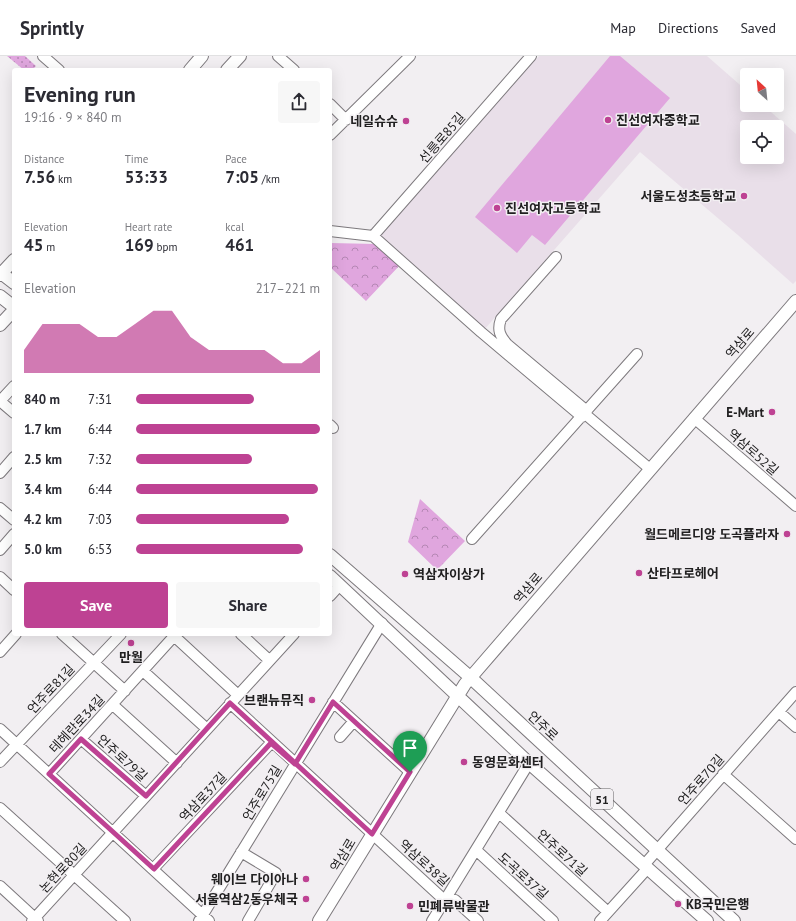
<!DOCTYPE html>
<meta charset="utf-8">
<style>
:root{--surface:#fff;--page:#f7f7f7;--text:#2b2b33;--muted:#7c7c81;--line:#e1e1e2;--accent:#be4293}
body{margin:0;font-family:"PT Sans","Noto Sans KR",sans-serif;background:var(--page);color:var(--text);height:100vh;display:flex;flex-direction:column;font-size:15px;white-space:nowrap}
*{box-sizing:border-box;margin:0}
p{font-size:13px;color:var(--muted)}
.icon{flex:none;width:22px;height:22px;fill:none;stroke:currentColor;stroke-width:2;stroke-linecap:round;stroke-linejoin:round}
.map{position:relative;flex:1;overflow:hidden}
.sheet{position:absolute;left:12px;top:12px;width:320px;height:568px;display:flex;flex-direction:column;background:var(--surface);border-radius:4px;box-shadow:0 4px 16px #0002}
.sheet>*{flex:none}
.needle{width:26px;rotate:333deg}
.tools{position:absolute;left:740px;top:12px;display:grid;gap:8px}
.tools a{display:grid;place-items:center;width:44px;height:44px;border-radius:4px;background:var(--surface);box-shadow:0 4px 16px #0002;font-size:20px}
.pin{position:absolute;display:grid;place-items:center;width:34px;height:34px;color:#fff;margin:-41px -17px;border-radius:50% 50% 50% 0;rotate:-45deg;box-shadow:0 0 4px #0007}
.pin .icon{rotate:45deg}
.round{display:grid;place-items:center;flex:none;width:42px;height:42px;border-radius:4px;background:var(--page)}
.headline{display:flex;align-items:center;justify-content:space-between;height:68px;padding:0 12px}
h1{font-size:22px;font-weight:700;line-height:30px}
.stats{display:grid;grid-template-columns:repeat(3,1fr);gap:6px;height:68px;padding:4px 12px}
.stats div{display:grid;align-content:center}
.stats b{font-size:17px;font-weight:700}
.stats small{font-size:11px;font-weight:400}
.stats p{font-size:11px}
.chart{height:112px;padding:8px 12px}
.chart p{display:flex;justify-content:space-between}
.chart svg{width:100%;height:72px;margin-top:4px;fill:var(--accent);opacity:.7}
.cta{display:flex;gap:8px;margin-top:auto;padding:8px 12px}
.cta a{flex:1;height:46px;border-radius:4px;background:var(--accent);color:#fff;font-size:16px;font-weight:700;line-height:46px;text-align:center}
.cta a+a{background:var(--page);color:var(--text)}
ul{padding:0 12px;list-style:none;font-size:13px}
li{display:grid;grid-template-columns:64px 48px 1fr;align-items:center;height:30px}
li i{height:10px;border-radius:5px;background:var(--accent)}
header{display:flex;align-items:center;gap:24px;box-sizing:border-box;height:56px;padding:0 20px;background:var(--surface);border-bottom:1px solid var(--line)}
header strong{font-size:19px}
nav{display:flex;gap:22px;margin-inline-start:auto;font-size:14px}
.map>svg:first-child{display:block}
.built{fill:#e9dfe9;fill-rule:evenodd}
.grass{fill:url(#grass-dots)}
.forest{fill:url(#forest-crowns)}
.pitch{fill:#e0a6de}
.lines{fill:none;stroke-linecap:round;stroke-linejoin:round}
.minor-casing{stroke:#7d797d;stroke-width:12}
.major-casing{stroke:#7d797d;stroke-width:14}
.minor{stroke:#fff;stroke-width:10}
.major{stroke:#fff;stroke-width:12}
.route-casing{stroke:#fff;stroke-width:8}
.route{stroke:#be4293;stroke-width:5}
.poi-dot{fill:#be4293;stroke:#f2eff2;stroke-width:1.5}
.labels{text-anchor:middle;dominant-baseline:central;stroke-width:3;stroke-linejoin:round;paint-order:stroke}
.shield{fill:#f2eff2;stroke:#605e60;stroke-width:1}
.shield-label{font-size:12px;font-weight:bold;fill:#212021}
.poi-label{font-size:13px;font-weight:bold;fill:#212021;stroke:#f2eff2;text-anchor:start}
.street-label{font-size:13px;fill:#212021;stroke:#f2eff2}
</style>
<header>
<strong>Sprintly</strong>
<nav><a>Map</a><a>Directions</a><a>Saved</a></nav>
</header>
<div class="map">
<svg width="796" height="865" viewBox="0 0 796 865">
<defs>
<pattern id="grass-dots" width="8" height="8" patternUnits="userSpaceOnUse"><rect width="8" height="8" fill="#e0a6de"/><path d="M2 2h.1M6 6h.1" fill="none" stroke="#b587b4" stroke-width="1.8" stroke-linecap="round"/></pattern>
<pattern id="forest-crowns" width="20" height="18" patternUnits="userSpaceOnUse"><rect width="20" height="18" fill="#e0a6de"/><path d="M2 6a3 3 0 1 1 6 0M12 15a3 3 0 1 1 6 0" fill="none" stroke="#b587b4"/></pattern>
</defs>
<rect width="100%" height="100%" fill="#f2eff2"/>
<path class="built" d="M539,0h168l40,35v14h16l33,29v147l-3,3 -54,-48 -99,-84 -156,178 -104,-95zM747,71h30v30h-30z"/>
<path class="grass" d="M7,0h18l11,10 -4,4h-8z"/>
<path class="forest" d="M330,187l46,1 24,21 -34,36 -36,-34z
M420,443l45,42 -28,29 -29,-28z"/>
<path class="pitch" d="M610,0h10l50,42 -125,147 -13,-10 -15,18 -42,-36z"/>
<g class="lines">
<g class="minor-casing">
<path id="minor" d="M43,0l16,14
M278,0l16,14
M330,48l16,16
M330,79l80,-79
M330,175l43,5
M373,180l108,96 101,85
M373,180l158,-180
M556,201l-55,62c-4,11 -1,17 6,25l80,67
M0,345l14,-15
M0,345l14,12
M585,358l65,55
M694,362l102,88
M330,369l3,3
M0,417l14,-16
M0,452l14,12
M472,483l165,-185
M0,494l14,-16
M0,521l14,13
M330,540l10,-11
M62,578l63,57
M241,578l28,26
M174,580l64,59
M0,596l16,-18
M143,615l64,58
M333,646l77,70
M230,647l211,194 14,3 23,21
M113,649l64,58
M779,656l17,15
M0,673l209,192
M340,681l14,-16
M81,683l65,57
M0,706l121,-128
M49,718l127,-140
M723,718l73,65
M0,752l125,113
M499,757l109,99
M476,794l77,71
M241,796l35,21 -28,48
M644,809l152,-173
M153,813l118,-126
M0,830l38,35
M32,865l262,-287
M199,865l183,-298
M432,865l97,-158
M600,865l47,-52"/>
</g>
<g class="major-casing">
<path id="major" d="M190,14l12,-14
M227,14l13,-14
M0,216l14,11
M0,219l14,-15
M0,240l14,11
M0,269l14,-15
M330,499l140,122 264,244
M330,520l199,187 178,158
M319,865l146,-237 331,-383"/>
</g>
<use href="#minor" class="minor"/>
<use href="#major" class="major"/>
</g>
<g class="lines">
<g class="route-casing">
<path id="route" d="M410,716l-77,-70 -38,62 -24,-21 -117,126 -105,-95 32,-35 65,57 84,-93 142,131 38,-62"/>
</g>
<use href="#route" class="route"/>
</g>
<g class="poi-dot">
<circle cx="608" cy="64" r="4"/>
<circle cx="406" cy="65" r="4"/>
<circle cx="744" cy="140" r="4"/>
<circle cx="497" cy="152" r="4"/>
<circle cx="772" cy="356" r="4"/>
<circle cx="787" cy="478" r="4"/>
<circle cx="639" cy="517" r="4"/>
<circle cx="405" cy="518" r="4"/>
<circle cx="131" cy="587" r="4"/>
<circle cx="312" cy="644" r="4"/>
<circle cx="464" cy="706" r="4"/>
<circle cx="306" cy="823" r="4"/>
<circle cx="306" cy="843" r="4"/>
<circle cx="678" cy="848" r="4"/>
<circle cx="410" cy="850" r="4"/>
</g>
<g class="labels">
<rect class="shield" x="591" y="733" width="22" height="20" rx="3"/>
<g class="shield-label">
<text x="602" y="743">51</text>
</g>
<g class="poi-label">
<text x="616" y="64">진선여자중학교</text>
<text x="398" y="65" text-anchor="end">네일슈슈</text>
<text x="736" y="140" text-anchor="end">서울도성초등학교</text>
<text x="505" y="152">진선여자고등학교</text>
<text x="764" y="356" text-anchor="end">E-Mart</text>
<text x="779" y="478" text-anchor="end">월드메르디앙 도곡플라자</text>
<text x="647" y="517">산타프로헤어</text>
<text x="413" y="518">역삼자이상가</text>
<text x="131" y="601" text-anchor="middle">만월</text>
<text x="304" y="644" text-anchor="end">브랜뉴뮤직</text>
<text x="472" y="706">동영문화센터</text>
<text x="298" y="823" text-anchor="end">웨이브 다이아나</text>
<text x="298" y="843" text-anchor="end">서울역삼2동우체국</text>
<text x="686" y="848">KB국민은행</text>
<text x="418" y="850">민폐류박물관</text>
</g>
<g class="street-label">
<text transform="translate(442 82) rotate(-49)">선릉로85길</text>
<text transform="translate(740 287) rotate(-49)">역삼로</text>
<text transform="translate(753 396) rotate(41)">역삼로52길</text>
<text transform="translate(528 532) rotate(-49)">역삼로</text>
<text transform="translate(51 633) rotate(-47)">언주로81길</text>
<text transform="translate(77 668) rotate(-47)">테헤란로34길</text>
<text transform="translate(543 670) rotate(43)">언주로</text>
<text transform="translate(122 702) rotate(42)">언주로79길</text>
<text transform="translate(701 724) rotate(-49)">언주로70길</text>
<text transform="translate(262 737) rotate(-59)">언주로75길</text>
<text transform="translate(203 741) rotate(-47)">역삼로37길</text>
<text transform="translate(562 797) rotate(42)">언주로71길</text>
<text transform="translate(343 799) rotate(-59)">역삼로</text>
<text transform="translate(424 807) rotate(42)">역삼로38길</text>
<text transform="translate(63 812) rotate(-47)">논현로80길</text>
<text transform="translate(523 820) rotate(42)">도곡로37길</text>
</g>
</g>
</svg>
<div class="tools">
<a><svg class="needle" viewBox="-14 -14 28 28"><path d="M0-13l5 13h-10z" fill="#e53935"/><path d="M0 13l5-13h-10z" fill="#7c7c81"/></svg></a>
<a><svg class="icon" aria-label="locate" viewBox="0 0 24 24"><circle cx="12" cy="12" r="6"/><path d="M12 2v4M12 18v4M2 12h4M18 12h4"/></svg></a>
</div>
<div class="pin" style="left:410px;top:716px;background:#1e9e55"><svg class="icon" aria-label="arrive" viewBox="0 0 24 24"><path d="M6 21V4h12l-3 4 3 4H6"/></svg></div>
<section class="sheet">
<div class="headline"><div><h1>Evening run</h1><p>19:16 · 9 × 840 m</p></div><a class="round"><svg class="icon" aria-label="share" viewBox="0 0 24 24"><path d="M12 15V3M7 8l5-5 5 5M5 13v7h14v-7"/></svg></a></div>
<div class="stats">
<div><p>Distance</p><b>7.56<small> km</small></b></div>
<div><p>Time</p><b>53:33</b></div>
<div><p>Pace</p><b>7:05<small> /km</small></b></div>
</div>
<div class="stats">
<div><p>Elevation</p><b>45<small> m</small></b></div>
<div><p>Heart rate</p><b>169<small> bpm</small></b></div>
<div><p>kcal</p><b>461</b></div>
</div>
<div class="chart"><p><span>Elevation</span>217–221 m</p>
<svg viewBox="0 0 160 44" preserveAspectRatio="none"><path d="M0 44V30L10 14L20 14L30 14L40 22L50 22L60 14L70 6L80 6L90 22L100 30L110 30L120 30L130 30L140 38L150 38L160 30V44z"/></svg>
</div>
<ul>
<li><b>840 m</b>7:31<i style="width:64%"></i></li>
<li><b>1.7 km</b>6:44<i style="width:100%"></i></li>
<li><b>2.5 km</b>7:32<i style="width:63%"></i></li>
<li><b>3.4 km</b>6:44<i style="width:99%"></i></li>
<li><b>4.2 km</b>7:03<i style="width:83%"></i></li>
<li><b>5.0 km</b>6:53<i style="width:91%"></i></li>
</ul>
<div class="cta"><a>Save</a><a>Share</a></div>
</section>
</div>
